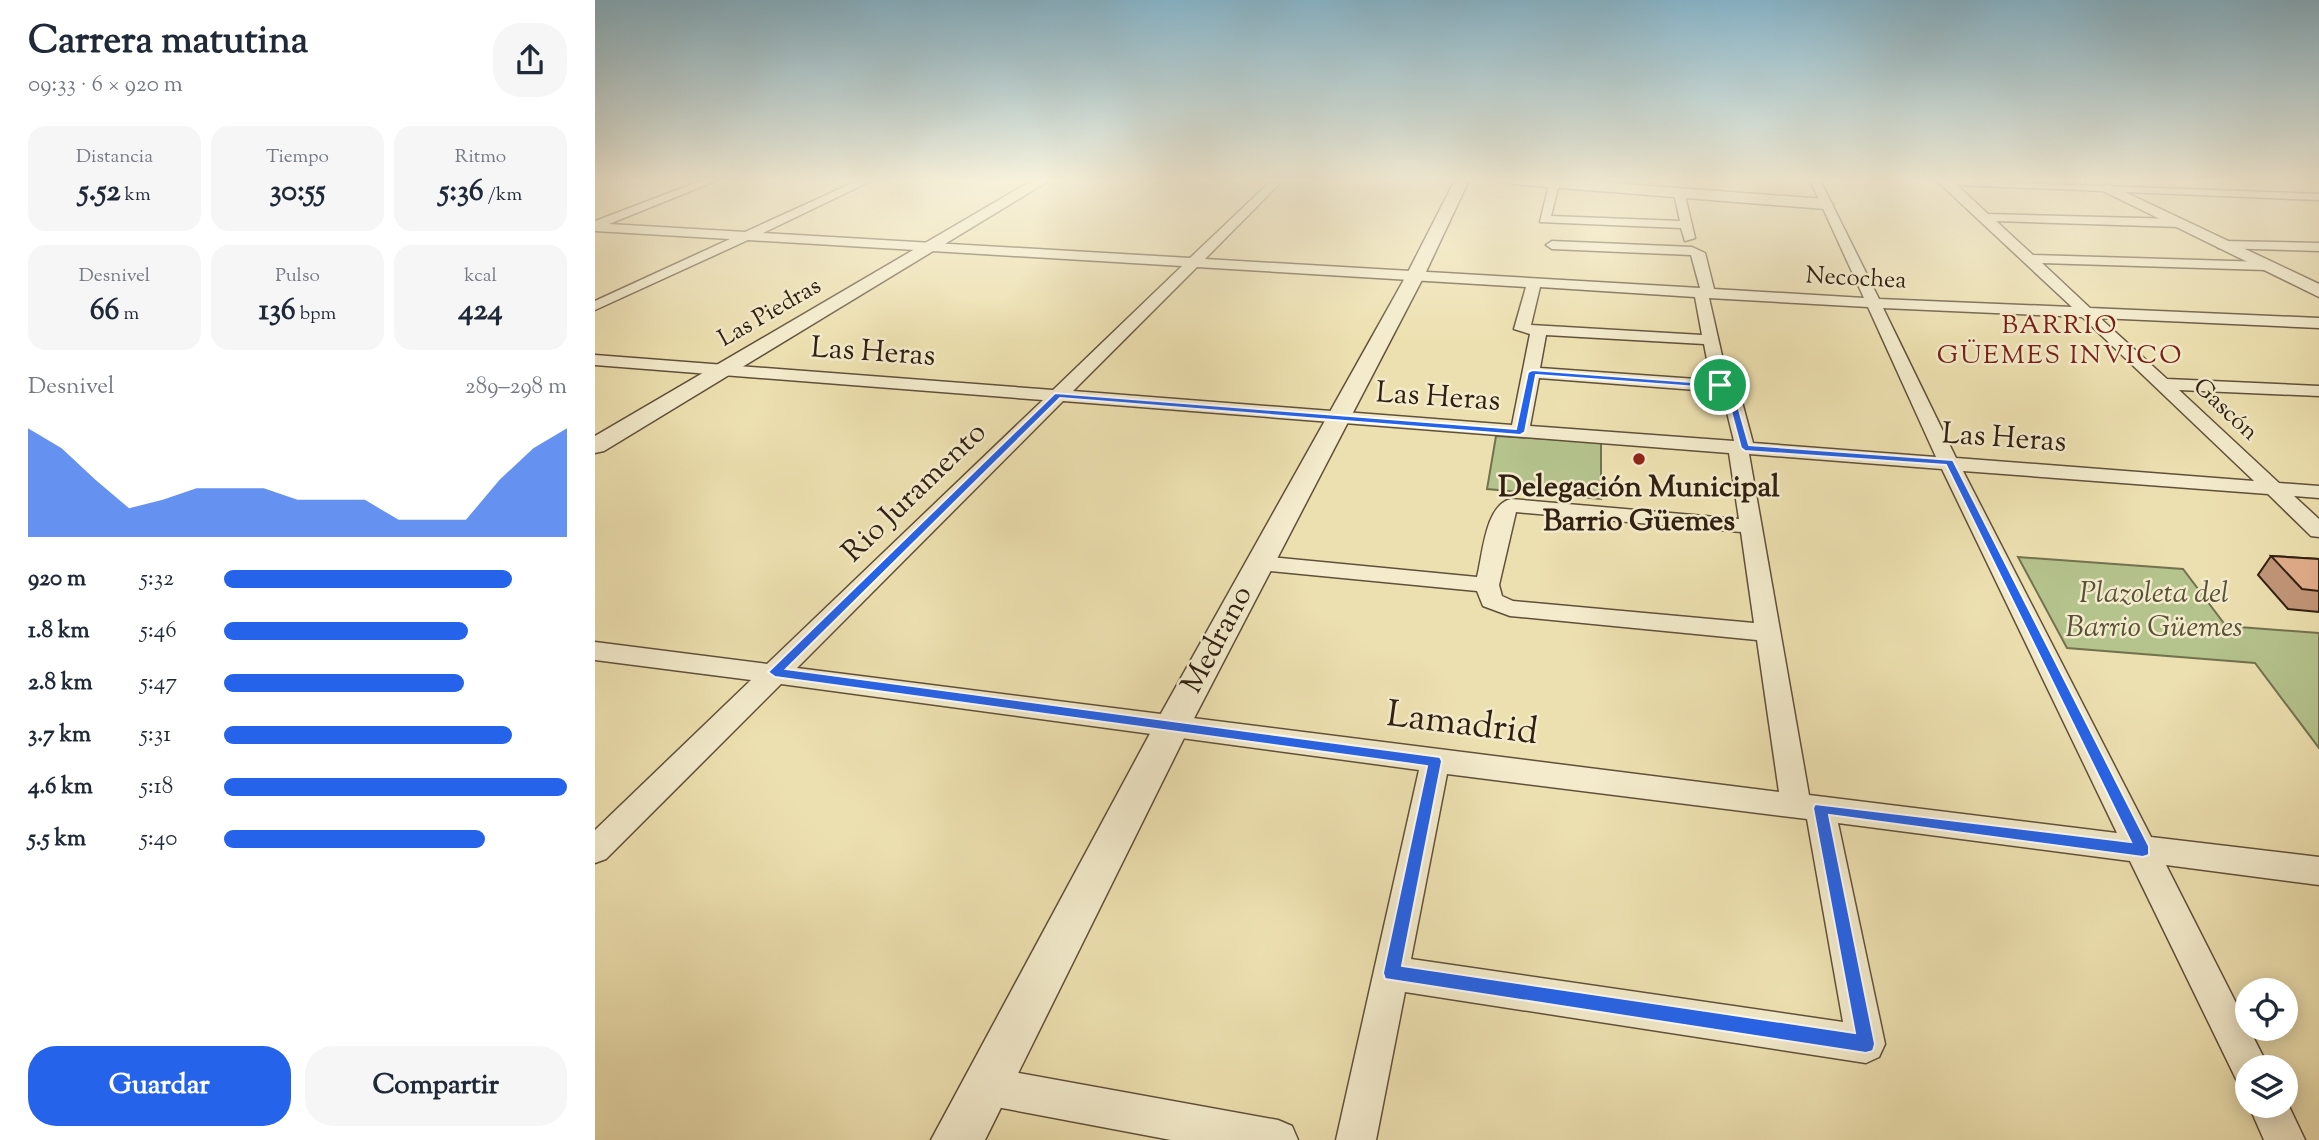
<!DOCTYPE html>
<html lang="es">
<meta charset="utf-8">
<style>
:root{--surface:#fff;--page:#f6f6f7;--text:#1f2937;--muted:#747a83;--accent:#2563eb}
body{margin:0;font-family:"Sorts Mill Goudy",serif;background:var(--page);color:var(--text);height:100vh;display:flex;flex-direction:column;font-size:26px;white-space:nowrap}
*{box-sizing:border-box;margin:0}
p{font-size:23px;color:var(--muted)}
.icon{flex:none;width:38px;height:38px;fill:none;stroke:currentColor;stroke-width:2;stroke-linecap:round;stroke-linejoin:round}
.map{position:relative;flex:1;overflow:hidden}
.drawer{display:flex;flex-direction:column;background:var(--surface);width:595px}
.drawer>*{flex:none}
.buttons{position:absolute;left:1640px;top:978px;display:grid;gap:14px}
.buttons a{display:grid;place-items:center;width:63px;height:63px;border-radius:50%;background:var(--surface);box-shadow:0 4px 18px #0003;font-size:35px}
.pin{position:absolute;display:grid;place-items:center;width:60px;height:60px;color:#fff;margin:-30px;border:4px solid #fff;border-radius:50%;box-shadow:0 2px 7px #0007}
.round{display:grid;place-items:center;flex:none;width:74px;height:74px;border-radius:28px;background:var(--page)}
.summary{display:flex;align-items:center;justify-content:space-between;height:119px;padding:0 28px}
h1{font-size:38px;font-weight:700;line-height:52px}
.stats{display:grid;grid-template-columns:repeat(3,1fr);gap:10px;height:119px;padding:7px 28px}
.stats div{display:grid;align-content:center;border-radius:18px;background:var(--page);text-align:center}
.stats b{font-size:30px;font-weight:700}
.stats small{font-size:19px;font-weight:400}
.stats p{font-size:19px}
.chart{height:196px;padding:14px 28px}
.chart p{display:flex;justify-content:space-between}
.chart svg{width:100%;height:126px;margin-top:7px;fill:var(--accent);opacity:.7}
.action{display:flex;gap:14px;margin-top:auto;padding:14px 28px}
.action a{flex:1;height:80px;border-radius:28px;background:var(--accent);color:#fff;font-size:28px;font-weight:700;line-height:80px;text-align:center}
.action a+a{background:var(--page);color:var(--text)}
ul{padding:0 28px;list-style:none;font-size:23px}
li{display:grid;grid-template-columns:112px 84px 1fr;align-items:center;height:52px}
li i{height:18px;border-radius:9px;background:var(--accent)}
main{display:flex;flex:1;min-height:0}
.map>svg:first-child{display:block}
.green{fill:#b5c38d;stroke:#737250;stroke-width:2}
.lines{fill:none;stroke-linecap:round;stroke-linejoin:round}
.minor-casing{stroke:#60503a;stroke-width:3}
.tertiary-casing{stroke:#60503a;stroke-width:3}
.minor{fill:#f3ebcc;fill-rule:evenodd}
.tertiary{fill:#f3ebcc;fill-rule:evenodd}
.wall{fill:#c29679;stroke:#312012;stroke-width:2}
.building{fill:#e2ae8d;stroke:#312012;stroke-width:2}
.route{fill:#2563eb;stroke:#fff;stroke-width:2;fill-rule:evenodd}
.poi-dot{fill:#8f2418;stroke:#f3ebcc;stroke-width:2.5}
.labels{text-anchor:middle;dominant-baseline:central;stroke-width:5;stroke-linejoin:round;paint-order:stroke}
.far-street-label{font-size:24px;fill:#312012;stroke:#f3ebcc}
.far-neighbourhood-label{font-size:26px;letter-spacing:2px;fill:#7a1f14;stroke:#f3ebcc}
.street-label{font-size:30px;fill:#312012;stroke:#f3ebcc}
.poi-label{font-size:30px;font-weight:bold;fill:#312012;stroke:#f3ebcc}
.park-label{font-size:30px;font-style:italic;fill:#595137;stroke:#f3ebcc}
.near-street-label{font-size:37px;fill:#312012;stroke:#f3ebcc}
</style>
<main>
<section class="drawer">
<div class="summary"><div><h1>Carrera matutina</h1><p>09:33 · 6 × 920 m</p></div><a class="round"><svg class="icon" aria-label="share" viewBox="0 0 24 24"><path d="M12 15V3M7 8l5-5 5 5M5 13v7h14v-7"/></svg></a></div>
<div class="stats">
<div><p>Distancia</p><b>5.52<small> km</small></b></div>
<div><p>Tiempo</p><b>30:55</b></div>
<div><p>Ritmo</p><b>5:36<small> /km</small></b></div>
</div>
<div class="stats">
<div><p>Desnivel</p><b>66<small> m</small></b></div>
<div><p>Pulso</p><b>136<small> bpm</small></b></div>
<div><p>kcal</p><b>424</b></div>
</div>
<div class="chart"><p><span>Desnivel</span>289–298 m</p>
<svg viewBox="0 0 160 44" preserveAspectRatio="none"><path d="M0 44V6L10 13L20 24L30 34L40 31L50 27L60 27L70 27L80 31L90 31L100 31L110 38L120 38L130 38L140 24L150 13L160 6V44z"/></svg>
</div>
<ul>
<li><b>920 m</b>5:32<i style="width:84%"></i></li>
<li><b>1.8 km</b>5:46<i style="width:71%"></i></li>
<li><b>2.8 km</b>5:47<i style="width:70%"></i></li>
<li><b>3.7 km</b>5:31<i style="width:84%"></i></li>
<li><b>4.6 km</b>5:18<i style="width:100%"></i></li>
<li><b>5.5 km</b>5:40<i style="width:76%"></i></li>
</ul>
<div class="action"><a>Guardar</a><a>Compartir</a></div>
</section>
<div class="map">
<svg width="1724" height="1140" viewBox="0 0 1724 1140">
<rect width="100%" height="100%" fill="#ede0b0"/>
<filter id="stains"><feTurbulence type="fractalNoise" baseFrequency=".00286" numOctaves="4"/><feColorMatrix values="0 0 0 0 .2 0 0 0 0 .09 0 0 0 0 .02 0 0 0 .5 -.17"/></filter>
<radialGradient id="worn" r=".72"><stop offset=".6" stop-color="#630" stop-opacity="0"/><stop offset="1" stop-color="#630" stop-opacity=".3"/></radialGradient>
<path class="green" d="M901,436l105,6v57l-114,-10z
M1423,557l165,12 43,57 93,7v115l-64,-85 -188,-15z"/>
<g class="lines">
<g class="minor-casing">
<path id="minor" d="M108,180h15l-109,44 136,8 114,-52h14l-110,53 427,25 82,-78h11l-78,79 495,29 -9,-33 -139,-6 -6,-4 6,-4 140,6 13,6 9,36 150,9 -54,-118h10l59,119 193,8 -136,-127 383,14v6l-362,-15 31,29 192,5 6,4 -6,4 -184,-6 37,34 233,7 7,4 -7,4 -224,-7 48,45 229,10v10l-219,-10 67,61 152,7v10l-140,-6 100,93 40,3v12l-25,-2 25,23v18l-8,-1 -43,-42 -305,-23 188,366 168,20v28l-153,-20 103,203h-22v18l-10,-5 -107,-220 -292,-38 47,221 -6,13 -13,6 -461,-71 -29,148h-40l83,-370 -638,-86 -175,175 -11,4v-33l156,-150 -156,-20v-18l172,22 276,-264 -448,-35v-10l458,35 129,-124 -434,-26 -153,70v-9l135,-62 -135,-8v-10zM602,267l329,20 -12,42 16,5 -18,91 -439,-34zM945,287l155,10 7,38 -171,-10zM1114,298l159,9 68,150 -183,-14 -15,-56 -10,-5zM1288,308l199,9 172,164 -298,-23zM951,335l158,9 7,36 -171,-12zM944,378l183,14 12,49 -204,-15zM468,401l666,52 10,66 -228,-20c-26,6 -28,55 -34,78l-218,-21 -11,7 11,7 218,21 6,15 27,10 247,24 22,152 -982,-124zM1154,454l193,15 175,364 -308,-38zM921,512l225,20 13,91 -241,-22 -11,-5 -3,-11zM852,774l360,45 36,203 -432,-63z
M959,181l5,3 -8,32 129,5 -6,-28 10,-2 11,47 -10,3 -4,-13 -141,-6 9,-38z
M1628,241l96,2v8l-101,-3v-6z
M391,1067l292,53 14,6 6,14h-127l-185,-35 -14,-5 -5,-14 5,-14z
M1690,1098l20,42h-41l-15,-34h36z"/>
</g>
<g class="tertiary-casing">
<path id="tertiary" d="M438,180h17l-446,271 -9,2v-17z
M860,180h14l-45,96 -234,450 -205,414h-54l223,-414 252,-450z
M911,180h65l254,19 8,5 -8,5 -312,-25z
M1513,184l211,100v13l-216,-106 -2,-3z"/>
</g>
<use href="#minor" class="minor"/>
<use href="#tertiary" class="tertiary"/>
</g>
<path class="wall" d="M1676,556l48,3v53l-31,-3 -30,-34z"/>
<path class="building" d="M1676,556l48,3v32l-17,-2z"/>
<linearGradient id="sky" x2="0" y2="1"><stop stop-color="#88b8cf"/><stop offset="0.53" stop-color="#f7f1db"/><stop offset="1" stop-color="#f7f1db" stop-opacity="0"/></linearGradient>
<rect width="1724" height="340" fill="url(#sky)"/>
<path class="route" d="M937,370l200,15 17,60 204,15 196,386v9l-6,2 -314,-42 46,229 -2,7 -7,2 -481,-74 -2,-6 44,-207 -652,-89 -7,-5 287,-279 461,36 12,-57zM941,375l189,14 16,59 4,3 201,14 185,377 -316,-38 -2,4 42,225 -453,-67 40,-205 -2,-4 -654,-88 274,-271 460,37 5,-3z"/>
<circle class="poi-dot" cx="1044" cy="459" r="7"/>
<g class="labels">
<g class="far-street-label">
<text transform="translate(1261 279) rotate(3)">Necochea</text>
<text transform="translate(175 313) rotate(-30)">Las Piedras</text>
<text transform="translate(1630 410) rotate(43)">Gascón</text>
</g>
<g class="far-neighbourhood-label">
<text x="1465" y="326">BARRIO<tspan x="1465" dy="30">GÜEMES INVICO</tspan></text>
</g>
<g class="street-label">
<text transform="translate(278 353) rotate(4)">Las Heras</text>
<text transform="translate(843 398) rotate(4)">Las Heras</text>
<text transform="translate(1409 439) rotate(4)">Las Heras</text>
<text transform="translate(320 493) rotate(-44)">Rio Juramento</text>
<text transform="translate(623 640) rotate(-62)">Medrano</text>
</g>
<g class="poi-label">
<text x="1044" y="488">Delegación Municipal<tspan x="1044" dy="34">Barrio Güemes</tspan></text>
</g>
<g class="park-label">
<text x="1559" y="594">Plazoleta del<tspan x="1559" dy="34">Barrio Güemes</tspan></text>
</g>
<g class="near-street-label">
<text transform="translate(867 725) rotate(7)">Lamadrid</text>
</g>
</g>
<rect width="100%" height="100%" filter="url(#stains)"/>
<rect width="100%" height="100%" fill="url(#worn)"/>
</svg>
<div class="buttons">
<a><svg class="icon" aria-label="locate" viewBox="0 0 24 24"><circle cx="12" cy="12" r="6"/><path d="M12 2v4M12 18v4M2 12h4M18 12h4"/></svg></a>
<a><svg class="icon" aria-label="layers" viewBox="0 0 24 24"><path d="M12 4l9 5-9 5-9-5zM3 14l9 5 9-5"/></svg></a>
</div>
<div class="pin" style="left:1125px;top:385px;background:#1e9e55"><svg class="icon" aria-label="arrive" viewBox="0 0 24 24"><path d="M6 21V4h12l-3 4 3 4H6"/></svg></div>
</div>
</main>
